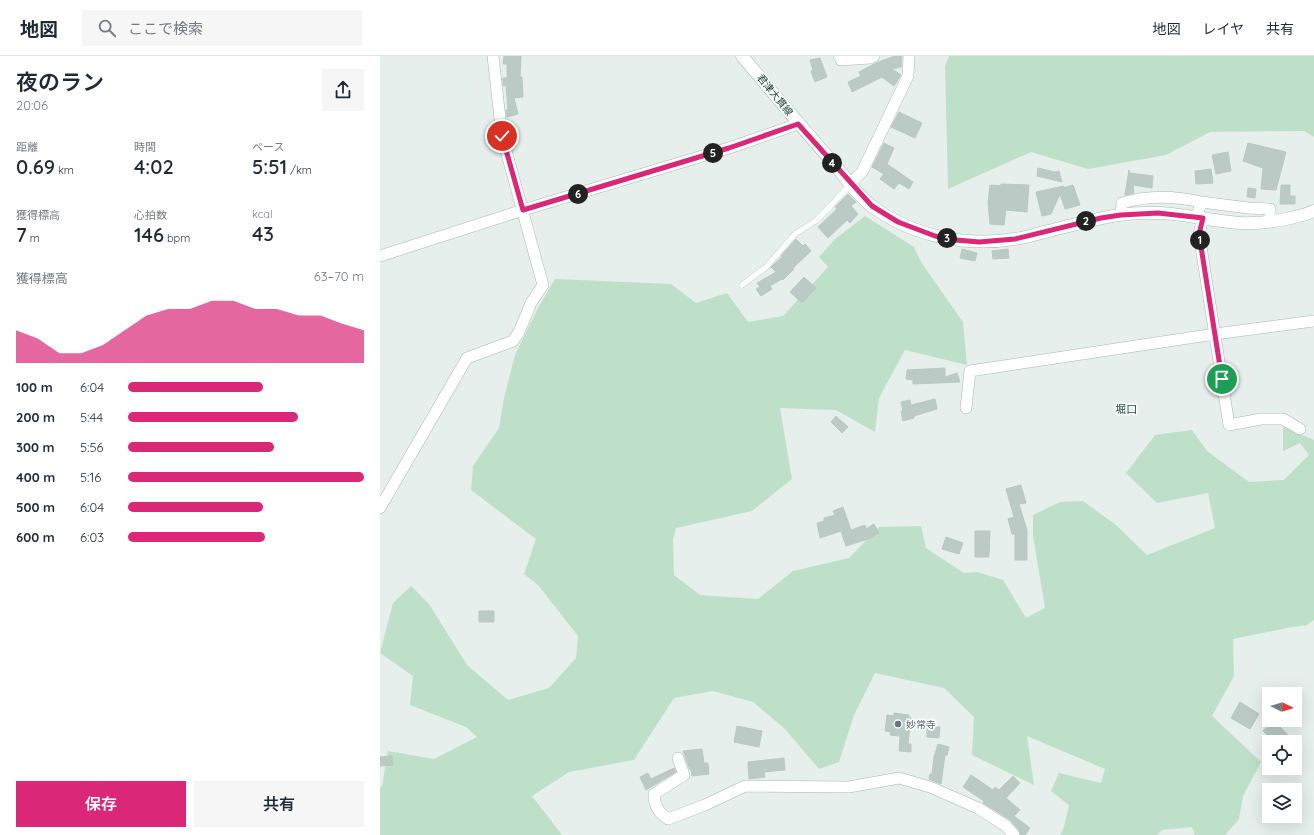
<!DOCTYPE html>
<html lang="ja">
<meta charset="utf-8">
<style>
:root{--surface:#fff;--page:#f6f6f7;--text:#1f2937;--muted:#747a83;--line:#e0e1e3;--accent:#db2777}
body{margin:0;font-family:Quicksand,"Noto Sans JP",sans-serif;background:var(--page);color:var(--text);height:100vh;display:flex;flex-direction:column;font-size:15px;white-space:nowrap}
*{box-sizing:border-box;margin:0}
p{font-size:13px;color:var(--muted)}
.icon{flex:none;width:22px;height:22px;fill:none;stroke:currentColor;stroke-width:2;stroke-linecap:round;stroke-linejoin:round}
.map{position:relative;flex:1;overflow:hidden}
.side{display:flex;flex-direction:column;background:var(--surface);width:380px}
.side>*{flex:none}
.needle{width:26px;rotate:95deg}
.fabs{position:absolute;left:882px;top:631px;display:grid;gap:8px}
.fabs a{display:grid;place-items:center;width:40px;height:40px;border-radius:0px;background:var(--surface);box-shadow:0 4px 16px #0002;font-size:20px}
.pin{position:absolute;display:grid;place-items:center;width:34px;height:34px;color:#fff;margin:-17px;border:2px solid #fff;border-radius:50%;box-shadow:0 1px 4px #0007}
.km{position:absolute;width:20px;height:20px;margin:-10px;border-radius:50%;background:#222;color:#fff;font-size:11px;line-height:20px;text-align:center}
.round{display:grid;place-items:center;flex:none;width:42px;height:42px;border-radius:0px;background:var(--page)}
.summary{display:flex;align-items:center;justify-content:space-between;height:68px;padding:0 16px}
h1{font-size:22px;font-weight:600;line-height:30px}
.figures{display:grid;grid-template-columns:repeat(3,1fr);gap:6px;height:68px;padding:4px 16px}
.figures div{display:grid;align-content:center}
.figures b{font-size:20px;font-weight:600}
.figures small{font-size:11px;font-weight:400}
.figures p{font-size:11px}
.chart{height:112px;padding:8px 16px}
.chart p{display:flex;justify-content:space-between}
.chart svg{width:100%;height:72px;margin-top:4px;fill:var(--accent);opacity:.7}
.button{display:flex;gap:8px;margin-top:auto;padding:8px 16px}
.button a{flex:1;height:46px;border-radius:0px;background:var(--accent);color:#fff;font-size:16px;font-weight:600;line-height:46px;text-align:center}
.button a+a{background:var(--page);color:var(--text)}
ul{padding:0 16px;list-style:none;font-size:13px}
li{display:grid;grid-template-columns:64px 48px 1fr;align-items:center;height:30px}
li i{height:10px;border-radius:5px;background:var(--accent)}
header{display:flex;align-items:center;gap:24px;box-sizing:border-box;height:56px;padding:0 20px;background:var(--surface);border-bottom:1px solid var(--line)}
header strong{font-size:19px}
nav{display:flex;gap:22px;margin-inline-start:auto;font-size:14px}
.search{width:280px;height:36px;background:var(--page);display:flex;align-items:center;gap:10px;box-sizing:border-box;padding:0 14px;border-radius:0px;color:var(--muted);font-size:15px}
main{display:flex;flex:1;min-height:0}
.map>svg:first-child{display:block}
.green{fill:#bfe0c8}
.building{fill:#bbcac4;stroke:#b8c9c2}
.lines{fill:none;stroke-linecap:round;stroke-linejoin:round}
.lane-casing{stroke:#a8b8b2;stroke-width:6}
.street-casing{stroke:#a8b8b2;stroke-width:12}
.secondary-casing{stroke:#a4bbb3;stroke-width:13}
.lane{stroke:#fff;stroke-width:5.5}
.street{stroke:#fff;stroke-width:11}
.secondary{stroke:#fff;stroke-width:12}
.route-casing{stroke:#fff;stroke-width:8}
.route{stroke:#db2777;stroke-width:5}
.worship-dot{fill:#6b7280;stroke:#f7fbf9;stroke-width:1.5}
.labels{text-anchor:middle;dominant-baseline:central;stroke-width:3.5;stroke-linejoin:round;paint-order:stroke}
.street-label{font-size:10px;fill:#24423a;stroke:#f7fbf9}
.worship-label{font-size:10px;fill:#5b616d;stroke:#f7fbf9;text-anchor:start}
.neighbourhood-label{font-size:11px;fill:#1f5548;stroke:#f7fbf9}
</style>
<header>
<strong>地図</strong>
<div class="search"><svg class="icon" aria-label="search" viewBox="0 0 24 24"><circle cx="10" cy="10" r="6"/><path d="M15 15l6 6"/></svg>ここで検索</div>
<nav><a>地図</a><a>レイヤ</a><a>共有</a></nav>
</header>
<main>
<section class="side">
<div class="summary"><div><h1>夜のラン</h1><p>20:06</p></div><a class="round"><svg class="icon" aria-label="share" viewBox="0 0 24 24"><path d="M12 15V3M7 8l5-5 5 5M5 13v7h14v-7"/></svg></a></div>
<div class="figures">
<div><p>距離</p><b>0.69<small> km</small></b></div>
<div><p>時間</p><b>4:02</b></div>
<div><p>ペース</p><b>5:51<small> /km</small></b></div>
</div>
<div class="figures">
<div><p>獲得標高</p><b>7<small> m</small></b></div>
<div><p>心拍数</p><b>146<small> bpm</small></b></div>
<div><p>kcal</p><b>43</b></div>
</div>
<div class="chart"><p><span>獲得標高</span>63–70 m</p>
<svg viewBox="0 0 160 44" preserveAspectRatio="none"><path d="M0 44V24L10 29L20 38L30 38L40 33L50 24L60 15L70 11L80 11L90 6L100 6L110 11L120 11L130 15L140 15L150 20L160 24V44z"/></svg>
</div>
<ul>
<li><b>100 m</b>6:04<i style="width:57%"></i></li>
<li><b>200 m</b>5:44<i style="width:72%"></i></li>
<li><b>300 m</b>5:56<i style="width:62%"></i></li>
<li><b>400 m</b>5:16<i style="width:100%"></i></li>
<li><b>500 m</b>6:04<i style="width:57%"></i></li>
<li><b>600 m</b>6:03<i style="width:58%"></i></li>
</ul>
<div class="button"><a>保存</a><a>共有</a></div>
</section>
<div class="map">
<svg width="934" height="779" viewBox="0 0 934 779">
<rect width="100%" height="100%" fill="#e6efeb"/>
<path class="green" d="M569,0h365v81l-10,-6 -94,1 -44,23 -78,14 -57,-17 -83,37 -3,-123z
M485,160l49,31 7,15 42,60 4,43 -62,-15 -26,48 -4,34 -39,-22 -56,-2 12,71 -40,32 -76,17 -3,11 1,36 26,20 58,4 35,-28 56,-13 30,-31 42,-1 5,22 38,25 13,-1 26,8 23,38 19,-10 -12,-72v-21l27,-13 23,-1 33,24 31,30 68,-27 -7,-35 -51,10 -31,-30 29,-38 37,-5 15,21 42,31 35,-2 25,-25 -9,-12 -17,8v-24l31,13v180l-7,5 -15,2 -59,12 1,37 -22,40 49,46 -18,34 -4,23 -14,16h-30l-3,-8 -30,3 -5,5h-97l4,-8 5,-22 -18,-14 8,-18 42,10 4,-14 -78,-33 7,49 -62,-30 2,-38 -30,-29 -69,-15 -21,42 -15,47 -20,7 -34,-40 -32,-27 -40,-11 -39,7 -40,62 -65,12 -37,24 30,39h-182v-48h2l6,-36 46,8 43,-22 -11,-10 -56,-22 3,-29 -33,-23 13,-50 18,-17 18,18 38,61 41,35 41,-12 27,-30 2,-22 -40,-51 -14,-11 12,-35 -65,-49 2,-24 26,-38 5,-30 11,-43 23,-47 17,-29 116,5 25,19 31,-10 21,29 35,-6 45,-49 -9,-10 15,-17z"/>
<path class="building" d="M124,0h17l-1,21h2l1,20 -9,1 4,16 -11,3 -1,-7h2l-2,-25 -3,1v-8h4v-14h-4z
M515,0h7l-1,11 -9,2 9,6 -7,11 -12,-9 -30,15 -4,-10 13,-6 -2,-4 17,-9z
M440,2l7,19 -12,5 -4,-11 2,-1 -3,-10z
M519,56l23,11 -7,15 -24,-11z
M504,87l10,5 -7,16 26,18 -4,7 -10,-6 -5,6 -14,-10 4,-5 -12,-7z
M868,87l38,9 -10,38 -15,-1 2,-21 -20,-7z
M848,96l3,19 -15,3 -4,-19z
M658,112l17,4 4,-1 3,11 -25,-6z
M831,113l2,14 -17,1 -1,-13z
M749,114l1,3 23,3 -1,12 -19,-3 1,8 -9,2z
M621,128l28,1 -2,27 -21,-2 -2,15 -14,-1 -2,-21 2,-18 11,1z
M693,129l7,20 -15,4 -5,-15 -9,20 -9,2 -6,-24 28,-6 -1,2z
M901,129h9v11h5v8h-15z
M868,132l8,1 -1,9 -8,-1z
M468,138l8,8 -5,4 7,8 -8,9 -3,-3 -19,18 -10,-11 19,-18 -2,-2z
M416,183l7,7 2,-2 6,7 -18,17 1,1 -11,11 -1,-1 -12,7 2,3 -11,7 -5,-7 4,-2 -3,-4 19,-11 -5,-5 11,-10 -1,-1z
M582,193l15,4 -2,8 -15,-3z
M628,193l1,9 -16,1 -1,-8z
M424,221l12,11 -14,15 -12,-11z
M565,312v9l12,-4 3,9 -47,2v-4l-7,-1 1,-9z
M555,343l2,10 -23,7v2l-11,3 -2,-10h2l-2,-9 9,-2 1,5z
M456,360l12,11 -6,6 -11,-11z
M641,429l5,18 -7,1 8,26v30h-12v-26h-3l-4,-15 6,-2 -8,-28z
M463,451l8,23 14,-5 1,4 8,-5 5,9 -11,6 -22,7 -5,-15 -21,7 -3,-15 7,-2v-3l11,-3 -2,-4z
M595,475h15l-1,26h-14z
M566,481l17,6 -4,11 -17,-5z
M99,555h15v11h-15z
M860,646l19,12 -9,15 -19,-11z
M514,657l15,2v2l2,1 -3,26h3v8l-12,-1 1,-15 -10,-1 1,-3 -6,-1 2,-16 7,1z
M893,664l15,15 -6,7h-8l-11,-11z
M357,670l25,5 -3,16 -25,-5z
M547,670l13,1 -1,11 -12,-1z
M558,688l11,3 -2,8h-2l-4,29 -12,-5 1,-5h2l2,-17z
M322,693l2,14h4l1,11 -17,2 -1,-7 -1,1 -7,-19z
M12,700l1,9 -13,1v-9z
M404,702l1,12 -21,2 1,5 -16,2 -1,-17z
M294,712l2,4 -30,18 -6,-13 8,-4 3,6z
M591,719l22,15 2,-3 4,3 14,-14 7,7 -14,15 14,12 -6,6 16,12 -5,7h-4l-2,-5 -9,-10 -27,-17 1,-2 -21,-14z"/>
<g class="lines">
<g class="lane-casing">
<path id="lane" d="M362,229l24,-18 29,-33 22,-14 34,-36"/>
</g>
<g class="street-casing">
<path id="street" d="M459,0l2,4 29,-2 4,-2
M471,127l11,-11 46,-96 1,-20
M741,159l1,-12c26,-8 53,-7 79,-1
M817,161l4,-15 47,6 22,1v13
M823,162l-4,16 30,191 32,-6h22l17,10
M0,200l143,-46 206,-62 69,-24
M586,352l4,-37 245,-37 99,-13
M0,452l87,-150 46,-17 6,-9 12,-29 12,-18 -41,-149 -9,-80
M298,702l6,17 -30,19c0,11 4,19 14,25l37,-14 40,-19 104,1 50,-9 31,9 48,21 28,18 8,9"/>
</g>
<g class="secondary-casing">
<path id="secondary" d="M362,0c31,37 62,74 94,110 11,14 23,31 37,41 40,29 93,40 141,32 12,-1 24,-6 35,-8 31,-8 62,-17 93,-18 34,-2 65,8 98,10 16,1 31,-1 46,-4 10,-2 19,-4 28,-8"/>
</g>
<use href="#lane" class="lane"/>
<use href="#street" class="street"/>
<use href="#secondary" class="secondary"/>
</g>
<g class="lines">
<g class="route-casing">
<path id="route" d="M122,80l21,74 206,-62 69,-24 74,82 26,16 37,14 21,4 23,2 36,-3 86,-21 20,-3 37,-2 45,5 -4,16 23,145"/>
</g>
<use href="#route" class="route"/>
</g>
<circle class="worship-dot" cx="518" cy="668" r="4"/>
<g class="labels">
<g class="street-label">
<text transform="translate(395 39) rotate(51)">君津大貫線</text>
</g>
<g class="worship-label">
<text x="526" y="668">妙常寺</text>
</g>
<g class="neighbourhood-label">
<text x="746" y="353">堀口</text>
</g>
</g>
</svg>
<div class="fabs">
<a><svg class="needle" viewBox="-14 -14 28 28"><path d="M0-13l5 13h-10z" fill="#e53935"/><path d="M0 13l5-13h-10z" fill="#747a83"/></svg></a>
<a><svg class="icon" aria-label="locate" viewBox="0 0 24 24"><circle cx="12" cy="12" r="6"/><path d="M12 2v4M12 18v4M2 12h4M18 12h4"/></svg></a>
<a><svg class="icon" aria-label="layers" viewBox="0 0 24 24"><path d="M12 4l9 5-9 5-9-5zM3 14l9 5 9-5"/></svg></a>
</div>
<div class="pin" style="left:842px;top:323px;background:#1e9e55"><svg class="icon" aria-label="arrive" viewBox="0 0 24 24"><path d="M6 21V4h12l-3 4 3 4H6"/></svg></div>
<div class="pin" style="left:122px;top:80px;background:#d93025"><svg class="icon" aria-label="check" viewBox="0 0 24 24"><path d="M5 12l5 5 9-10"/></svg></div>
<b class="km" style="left:820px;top:184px">1</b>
<b class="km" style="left:706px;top:165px">2</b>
<b class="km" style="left:567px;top:182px">3</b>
<b class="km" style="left:452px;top:107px">4</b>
<b class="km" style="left:333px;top:97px">5</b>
<b class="km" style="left:198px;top:138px">6</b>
</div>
</main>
